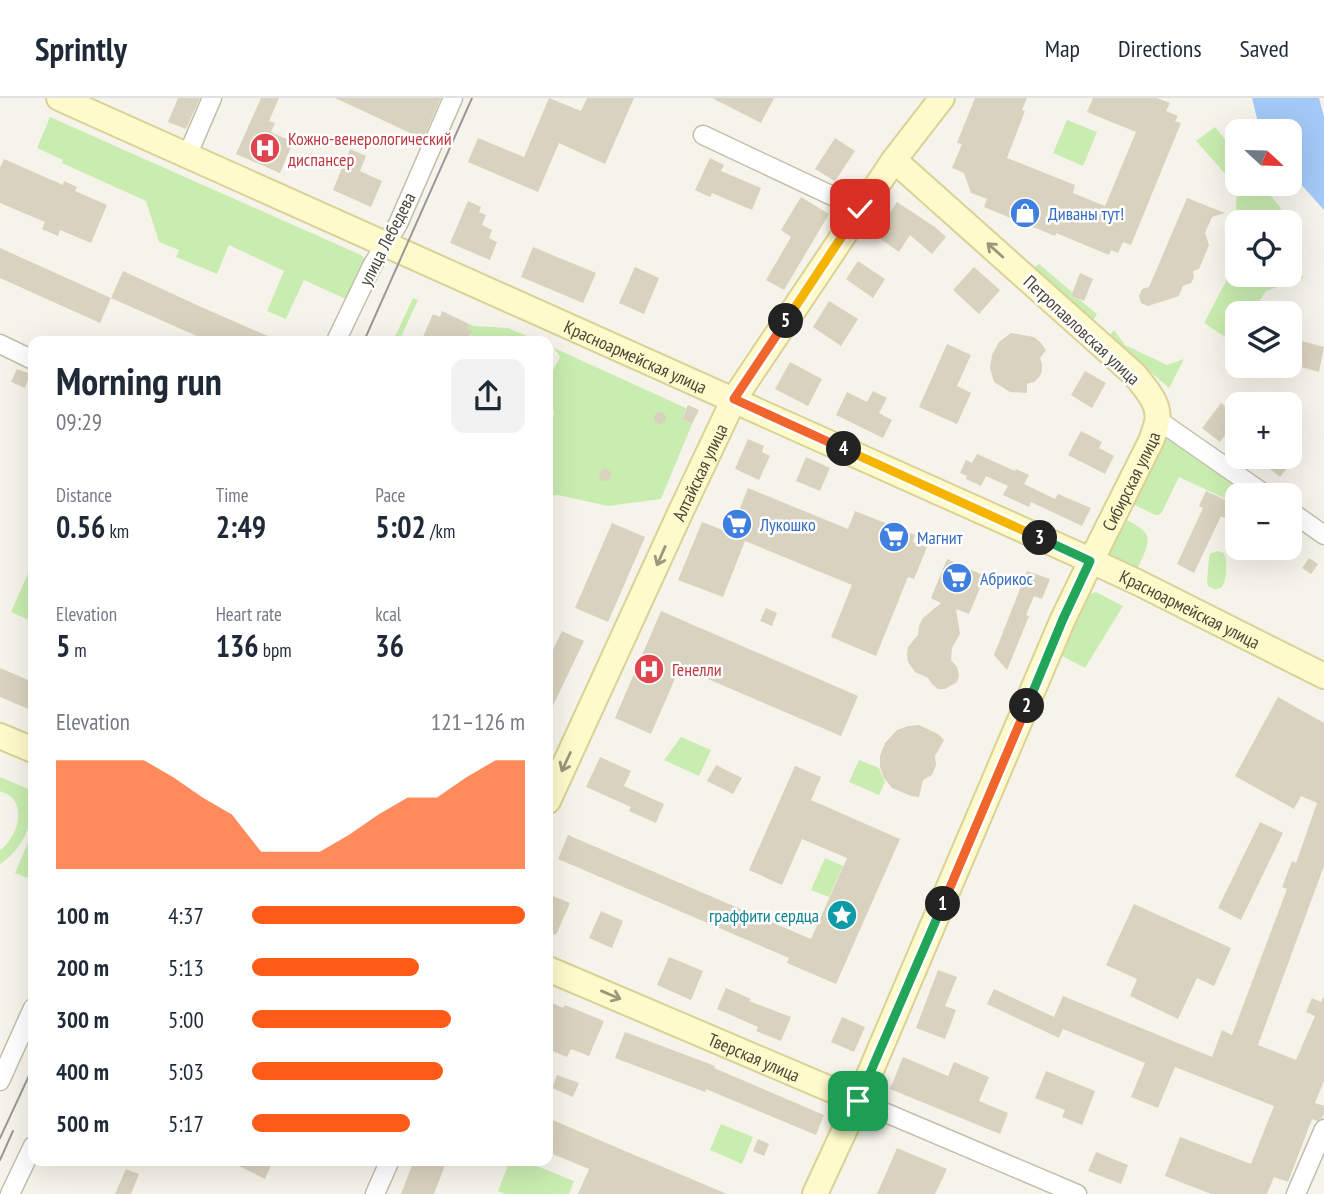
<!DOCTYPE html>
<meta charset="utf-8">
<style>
:root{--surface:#fff;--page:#f2f2f3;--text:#1f2937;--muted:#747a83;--line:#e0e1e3;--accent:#ff5b18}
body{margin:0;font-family:"PT Sans Narrow",sans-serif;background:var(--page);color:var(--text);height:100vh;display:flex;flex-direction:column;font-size:26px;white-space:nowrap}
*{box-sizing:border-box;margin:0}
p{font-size:23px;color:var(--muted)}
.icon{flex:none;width:38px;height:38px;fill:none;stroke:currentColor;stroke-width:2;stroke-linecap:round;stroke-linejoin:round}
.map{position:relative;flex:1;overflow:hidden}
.drawer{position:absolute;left:28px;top:238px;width:525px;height:830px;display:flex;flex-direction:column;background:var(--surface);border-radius:14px;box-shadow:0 7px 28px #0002}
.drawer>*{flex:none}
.needle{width:46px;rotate:112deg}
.tools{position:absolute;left:1225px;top:21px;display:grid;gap:14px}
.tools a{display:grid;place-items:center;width:77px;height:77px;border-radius:14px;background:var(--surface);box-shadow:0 7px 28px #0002;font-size:35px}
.pin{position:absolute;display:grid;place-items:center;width:60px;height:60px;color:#fff;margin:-30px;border-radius:14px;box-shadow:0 4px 10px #0006}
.km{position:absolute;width:35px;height:35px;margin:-18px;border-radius:50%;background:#222;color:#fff;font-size:19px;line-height:35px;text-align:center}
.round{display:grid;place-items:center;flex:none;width:74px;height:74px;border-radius:14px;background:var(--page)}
.summary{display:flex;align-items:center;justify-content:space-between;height:119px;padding:0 28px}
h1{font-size:38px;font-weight:700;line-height:52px}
.metrics{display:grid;grid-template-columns:repeat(3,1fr);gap:10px;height:119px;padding:7px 28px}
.metrics div{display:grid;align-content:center}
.metrics b{font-size:30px;font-weight:700}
.metrics small{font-size:19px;font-weight:400}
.metrics p{font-size:19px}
.chart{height:196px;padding:14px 28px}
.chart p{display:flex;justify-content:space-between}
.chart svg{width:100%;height:126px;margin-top:7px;fill:var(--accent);opacity:.7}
ul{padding:0 28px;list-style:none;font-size:23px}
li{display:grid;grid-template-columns:112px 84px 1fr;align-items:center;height:52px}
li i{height:18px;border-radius:9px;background:var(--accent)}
header{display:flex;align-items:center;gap:42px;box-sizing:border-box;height:98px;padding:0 35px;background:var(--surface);border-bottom:2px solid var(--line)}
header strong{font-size:33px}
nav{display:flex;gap:38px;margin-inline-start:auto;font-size:24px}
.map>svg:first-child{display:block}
.green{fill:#c9edb0}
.water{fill:#a2c9f7}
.building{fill:#d9d2be}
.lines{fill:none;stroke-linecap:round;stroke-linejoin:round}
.street-casing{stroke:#c3beab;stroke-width:21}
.secondary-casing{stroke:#dad196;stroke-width:28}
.street{stroke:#fff;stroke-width:18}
.secondary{stroke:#fffacb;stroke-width:24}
.tram{stroke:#999;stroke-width:2}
.oneway{stroke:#9c977a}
.split-1-casing{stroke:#fff;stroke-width:14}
.split-2-casing{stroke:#fff;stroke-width:14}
.split-3-casing{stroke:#fff;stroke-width:14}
.split-4-casing{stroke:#fff;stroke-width:14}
.split-5-casing{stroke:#fff;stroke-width:14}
.split-6-casing{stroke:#fff;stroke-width:14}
.split-1{stroke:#22a559;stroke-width:9}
.split-2{stroke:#f0652b;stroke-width:9}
.split-3{stroke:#22a559;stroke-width:9}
.split-4{stroke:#f5b400;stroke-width:9}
.split-5{stroke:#f0652b;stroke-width:9}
.split-6{stroke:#f5b400;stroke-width:9}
.labels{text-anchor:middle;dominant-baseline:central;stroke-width:5;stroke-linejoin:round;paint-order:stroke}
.health-label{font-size:18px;fill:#be3a42;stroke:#fff;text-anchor:start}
.shop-label{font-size:18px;fill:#366cbe;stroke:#fff;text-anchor:start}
.street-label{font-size:18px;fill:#4b4637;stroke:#fff}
.culture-label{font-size:18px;fill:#0d838f;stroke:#fff;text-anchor:end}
</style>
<header>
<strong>Sprintly</strong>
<nav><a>Map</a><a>Directions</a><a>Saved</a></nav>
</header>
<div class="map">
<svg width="1324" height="1096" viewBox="0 0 1324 1096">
<rect width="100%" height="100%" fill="#f6f4ea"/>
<path class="green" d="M50,19l311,138 5,5 -18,40 -44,-20 -18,39 -19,-8 17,-40 -55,-26 -12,29 -41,-17 3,-7 -20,-8 -13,-41 -84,-38 1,-3 -26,-12z
M1067,22l30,12 -14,34 -30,-13z
M1215,29l22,27v30h24l19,23 5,15h-48v53h53v-38l13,41 -37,13 -15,22h-14v22l-4,7 -29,-19 30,-57 3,-79 -41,-46z
M1039,166l33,28 -1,4 9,4 17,14 -5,8 -60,-53z
M413,200l5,2 -19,41h-6z
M469,226l5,2 34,2 31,13h-53l-16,-6 1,-4 -4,-2z
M1114,232l11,15 42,20 17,-6 -15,29 -60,-52z
M554,250l132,60 -4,11 10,5 -31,75 -53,7 -50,-11 -10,1v-67l5,-10 1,-7 -6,-11v-21l12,-23z
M1165,335l89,62h-17v9l-58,-27 -17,35 -3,3h-4l-24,-12z
M1123,420c32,16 29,20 14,51l-28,-15 -1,-4z
M1217,453l7,2c3,7 4,31 -4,35 -2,1 -4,1 -6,1l-6,-3 -1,-4 2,-24 1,-4z
M33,464v60l-22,-10z
M1096,494l27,14 -38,62 -23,-12 25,-57 4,-5z
M681,639l30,13 -12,26 -35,-16z
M859,662l20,8 6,14 -6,13 -30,-13z
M0,679l33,14v11l-5,-1c11,19 -10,53 -28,63v-14c15,-10 27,-41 10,-54 -3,-3 -7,-3 -10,-5z
M33,733v49l-18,-7z
M825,760l18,8 -14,31 -18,-7z
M721,1026l32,13 -11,27 -32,-14z
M510,1062h12l52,21 -5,13h-64l-7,-3z"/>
<path class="water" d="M1252,0h67l5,19v93l-34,-38v-41h-30z"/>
<path class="building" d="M178,0h22l-14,31 -18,-7z
M261,0h18l-10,23 6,2 -4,9 22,10 -13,31 -44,-19z
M335,0h106l-18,41z
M549,0l32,13 6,-13h47l-29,66 -46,-21 -21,49 -70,-30 10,-24 46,19z
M712,0h62l-13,25z
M975,0h52l-5,12 3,1 -18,47 68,27 -2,8 32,13 31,-74 -49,-20 6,-14h64l13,5 -4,8 12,5 -3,5 6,2 -50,122 -8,-3 -5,11 -7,-3 -2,5 -53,-22 -1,3 -71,-29 3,-8 -16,-6 -7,-20 -12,-5 10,-24 -5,-1z
M835,40l20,13 -20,30 -20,-12z
M350,51l16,7 -6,15 22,10 -11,26 -38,-17z
M710,60l14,7 -3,6 40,17 -9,22 -40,-17 -2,4 -15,-7z
M4,61l59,26 1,-4 13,6 -2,4 32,14 -16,38 -31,-13 -2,6 -16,-7 3,-7 -45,-19v-35z
M801,99l28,17 -45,76 -18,-10 25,-43 -10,-7z
M1187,100l38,15 -13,4 -7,16 4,12 -10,24 -6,2 1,6 -3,6 -8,3 -4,10 -31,10 -7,-3 -2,-7 3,-7 7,-2z
M468,103l13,6 -2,5 7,3 -4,10 10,5 -3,8 8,4 -7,18 -40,-17z
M897,104l38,25 11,10 -14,17 -22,-19 -11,17 -24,-17z
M533,149l63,26 -13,30 -62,-26z
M0,150l111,50 -11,25 -100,-45z
M858,163l27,18 -12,19 -27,-19z
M635,169l24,11 -15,36 -25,-11z
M974,169l26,23 -21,24 -26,-24z
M123,173l76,35 80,35h-71l-97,-43z
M1080,175l13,6 -9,22 -13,-5z
M829,203l29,18 -17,27 -28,-19z
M442,213l27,13 -2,5 5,2 -5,10h-46l12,-27 7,3z
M1011,235l23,4 7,6 5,7 -6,8 2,6v7l-2,5 -6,6 -7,2v9l-17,-1 -16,-10 -4,-14 2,-13 7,-13z
M1290,240l34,9 -5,25 -29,-8z
M947,246l24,11 -14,31 14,7 -14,31 -38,-17z
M790,264l32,17 -14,27 -33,-17z
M17,271l13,5 -5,14 -14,-6z
M1085,273l21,12 -14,25 -21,-13z
M873,293l14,7 -8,15 13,7 -9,18 -47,-23 11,-23 20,10z
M1221,305l16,12v4l-17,23 -18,-14z
M688,307l11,5 -7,14 -10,-5z
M654 320a6 6 0 1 1 12 0a6 6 0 1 1-12 0Z
M1081,333l21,11 -3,6 15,8 -9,18 -37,-19z
M748,341l16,7 -2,6 8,4 -11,24 -24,-11z
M977,356l38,17 1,-2 13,6 -5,9 31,15 3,-5 33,14 -9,18 -51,-24 -2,5 -26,-12 5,-9 -22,-10 -5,10 -15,-7 1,-3 -7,-3 6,-13 6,3z
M806,359l24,11 -10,23 -24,-10z
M1255,359h41l-16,20z
M599 377a6 6 0 1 1 12 0a6 6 0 1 1-12 0Z
M748,390l100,41 7,-18 60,24 -2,7 14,5 -13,32 -6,-2 -32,79 -45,-19 21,-52 -107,-44 -22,56 -45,-17 24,-58 28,11z
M1206,393l28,13 -8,15 -5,-3 -27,57 -17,-9 26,-56 -4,-2z
M612,425l33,14 -37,85 -33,-14z
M1309,460l9,6 -7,10 -9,-6z
M947,461l38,17 -16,38 -13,-5 4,25 -8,14 -1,12 6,7 2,8 -2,7 -12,7h-7l-6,-5 -4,-6 -13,-6 -7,-10 -1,-7 1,-8 10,-12 1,-9 4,-8 18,-15 -10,-5z
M1027,473l23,8 -8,20 -8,-3 -8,19 3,1 -22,54 -13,-15z
M766,510l11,5 -5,13 -12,-5z
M661,513l197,85 -17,40 -161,-69 -29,67 -36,-16z
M562,533l22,10 -36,75v-56z
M0,570l33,14v29l-33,-14z
M1278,599l46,26v143l-66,179 38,15 19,-44 -9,-4 6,-14 9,4 3,-6v85l-9,22 9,3v7l-2,5 -5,3 -5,-2 -24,63 -14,-5 -7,17h-56l-46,-18 15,-39 71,27 23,-58 -99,-39 -17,41 -27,-11 14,-34 -82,-34 -4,9 -72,-34 7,-15 60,28 9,-21 149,61 10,-27 10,5 55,-146 -5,-2 10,-26 4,2 21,-60 -16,-7 -7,13 -59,-33z
M919,627l19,9 6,6 -9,16 1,9 -4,10 -9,5 -4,17 -8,-1 -19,-8 -8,-10 -4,-11v-11l5,-13 12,-13 11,-4z
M600,659l31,14 -7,15 40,18 -8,19 -27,-12 2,-4 -45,-20z
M716,667l26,13 -9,16 -26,-13z
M795,668l26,11 -10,23 89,39 -64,145 -49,-21 2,-5 -231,-99 10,-24 243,104 36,-81 -45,-19 -20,46 -33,-15z
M1260,724l23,11 -42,87 -23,-12z
M548,796l22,9 -14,32 -8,-3z
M1134,806l97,44 -17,38 -17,-8 -19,41 -48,-23 7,-17 -31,-14z
M601,813l22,10 -11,27 -23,-10z
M669,859l34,14 -12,29 -34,-15z
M938,872l19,7 -12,29 11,4 -11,29 -29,-11z
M726,890l25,11 -2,2 42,16 -10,24 -25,-10 2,-4 -41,-18z
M548,903l15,7 2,-3 39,16 -15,35 -18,-7 -4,8 -19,-8z
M842,919l23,10 -11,25 -23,-10z
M625,934l90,34 -1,2 110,47 -8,20 -110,-46 -1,3 -90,-34z
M903,959l45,19 6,-14 35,15 -10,24 29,12 -8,21 -110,-45z
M1046,973l49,20 -13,34 -20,-8 3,-7 -30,-12z
M557,977l22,8 -6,14 -21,-9z
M548,1020l77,33 102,43h-149l11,-25 -41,-17z
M758,1041l11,5 -5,12 -11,-5z
M897,1050l50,21 -12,25h-58z
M1096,1054l32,13 -7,19 -33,-13z
M227,1062h46l-8,19z
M414,1062h33l-13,34h-33z
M126,1071l13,5 -8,20h-16z"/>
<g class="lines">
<g class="street-casing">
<path id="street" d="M703,37l157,74
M187,58l25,-58
M336,243l37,-77 25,-40 55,-126
M0,246l33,16
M1158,322l108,75
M1290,413l34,24
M0,983l33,-73
M858,1003l219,93
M10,1096l23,-48
M375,1096l15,-34
M1296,1096l28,-65"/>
</g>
<g class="secondary-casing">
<g id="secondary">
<path id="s1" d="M59,0l1011,453 67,31 187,94"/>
<path d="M0,638l33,14"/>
<path id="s2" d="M548,703l133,-290 53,-112 160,-239 48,-62"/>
<path id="s3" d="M548,871l310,132"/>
<path id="s4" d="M815,1096l43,-93 205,-482 28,-58 61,-122c1,-5 4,-11 5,-17 4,-18 -12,-34 -22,-47l-241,-215"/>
</g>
</g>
<use href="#street" class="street"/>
<use href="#secondary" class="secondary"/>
<path class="tram" d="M364,243l108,-243
M0,1040l33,-71
M0,1062l13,-29"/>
</g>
<defs><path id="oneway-shaft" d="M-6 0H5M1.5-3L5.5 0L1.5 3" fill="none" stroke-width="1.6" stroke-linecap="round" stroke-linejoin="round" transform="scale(1.75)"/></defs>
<g class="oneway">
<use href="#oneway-shaft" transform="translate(995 152) rotate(-138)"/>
<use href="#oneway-shaft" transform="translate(661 458) rotate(114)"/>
<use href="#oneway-shaft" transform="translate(566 664) rotate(115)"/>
<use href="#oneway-shaft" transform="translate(611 897) rotate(23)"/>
</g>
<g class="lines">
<g class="split-1-casing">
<path id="split-1" d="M858,1003l85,-197"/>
</g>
<g class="split-2-casing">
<path id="split-2" d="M943,806l84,-198"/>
</g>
<g class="split-3-casing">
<path id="split-3" d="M1027,608l36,-87 27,-58 -50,-23"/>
</g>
<g class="split-4-casing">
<path id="split-4" d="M844,351l196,89"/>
</g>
<g class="split-5-casing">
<path id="split-5" d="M786,223l-52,78 110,50"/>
</g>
<g class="split-6-casing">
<path id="split-6" d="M786,223l74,-112"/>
</g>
<use href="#split-1" class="split-1"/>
<use href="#split-2" class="split-2"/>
<use href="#split-3" class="split-3"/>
<use href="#split-4" class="split-4"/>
<use href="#split-5" class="split-5"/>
<use href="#split-6" class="split-6"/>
</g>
<defs>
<g id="hospital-disc" transform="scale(1.575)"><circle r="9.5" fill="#e0444e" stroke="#fff"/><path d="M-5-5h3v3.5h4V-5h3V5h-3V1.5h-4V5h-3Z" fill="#fff"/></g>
<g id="shop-disc" transform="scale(1.575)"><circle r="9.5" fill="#3f7fe0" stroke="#fff"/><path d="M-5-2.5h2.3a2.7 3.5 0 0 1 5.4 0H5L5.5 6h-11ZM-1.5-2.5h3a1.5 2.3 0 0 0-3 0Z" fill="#fff"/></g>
<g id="supermarket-disc" transform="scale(1.575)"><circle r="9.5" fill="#3f7fe0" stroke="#fff"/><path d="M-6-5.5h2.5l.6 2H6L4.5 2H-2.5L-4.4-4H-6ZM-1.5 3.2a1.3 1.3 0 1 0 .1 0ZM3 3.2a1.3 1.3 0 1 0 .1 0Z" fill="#fff"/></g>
<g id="sight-disc" transform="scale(1.575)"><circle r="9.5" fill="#0f9aa8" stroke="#fff"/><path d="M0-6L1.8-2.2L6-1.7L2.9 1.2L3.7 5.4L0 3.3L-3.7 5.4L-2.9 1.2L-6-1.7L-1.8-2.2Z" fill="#fff"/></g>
</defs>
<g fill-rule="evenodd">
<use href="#hospital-disc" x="265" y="50"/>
<use href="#shop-disc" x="1025" y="115"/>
<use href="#supermarket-disc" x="737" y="426"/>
<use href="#supermarket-disc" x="894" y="439"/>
<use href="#supermarket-disc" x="957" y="480"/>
<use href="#hospital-disc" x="649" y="571"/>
<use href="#sight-disc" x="842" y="817"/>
</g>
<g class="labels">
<g class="health-label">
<text x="288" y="40">Кожно-венерологический<tspan x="288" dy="21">диспансер</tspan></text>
<text x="672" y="571">Генелли</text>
</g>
<g class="shop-label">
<text x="1048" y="115">Диваны тут!</text>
<text x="760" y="426">Лукошко</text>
<text x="917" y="439">Магнит</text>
<text x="980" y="480">Абрикос</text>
</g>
<g class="street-label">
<text transform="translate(387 141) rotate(-63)">улица Лебедева</text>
<text transform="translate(1082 232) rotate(43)">Петропавловская улица</text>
<text stroke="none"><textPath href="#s1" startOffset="632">Красноармейская улица</textPath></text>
<text stroke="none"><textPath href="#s2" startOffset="362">Алтайская улица</textPath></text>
<text stroke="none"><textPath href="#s4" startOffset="780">Сибирская улица</textPath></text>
<text stroke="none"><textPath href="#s1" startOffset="1241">Красноармейская улица</textPath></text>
<text stroke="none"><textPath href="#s3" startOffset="224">Тверская улица</textPath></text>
</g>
<g class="culture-label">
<text x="819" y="817">граффити сердца</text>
</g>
</g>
</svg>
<div class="tools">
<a><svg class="needle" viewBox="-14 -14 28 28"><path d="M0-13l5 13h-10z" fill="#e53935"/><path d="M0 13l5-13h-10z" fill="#747a83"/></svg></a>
<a><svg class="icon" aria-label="locate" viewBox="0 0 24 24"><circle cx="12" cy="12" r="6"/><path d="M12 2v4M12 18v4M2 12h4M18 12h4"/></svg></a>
<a><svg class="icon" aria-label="layers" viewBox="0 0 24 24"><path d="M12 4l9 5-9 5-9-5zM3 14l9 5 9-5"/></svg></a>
<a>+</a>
<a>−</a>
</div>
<div class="pin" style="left:858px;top:1003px;background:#1e9e55"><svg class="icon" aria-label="arrive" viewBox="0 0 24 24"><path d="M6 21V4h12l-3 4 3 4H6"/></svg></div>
<div class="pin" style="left:860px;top:111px;background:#d93025"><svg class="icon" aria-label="check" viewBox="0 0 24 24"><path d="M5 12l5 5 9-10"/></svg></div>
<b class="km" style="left:943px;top:806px">1</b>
<b class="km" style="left:1027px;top:608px">2</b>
<b class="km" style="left:1040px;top:440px">3</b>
<b class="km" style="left:844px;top:351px">4</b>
<b class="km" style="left:786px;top:223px">5</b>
<section class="drawer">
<div class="summary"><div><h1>Morning run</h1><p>09:29</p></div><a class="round"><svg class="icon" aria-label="share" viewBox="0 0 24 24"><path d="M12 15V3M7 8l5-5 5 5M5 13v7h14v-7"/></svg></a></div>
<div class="metrics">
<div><p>Distance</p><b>0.56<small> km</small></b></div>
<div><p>Time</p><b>2:49</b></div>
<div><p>Pace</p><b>5:02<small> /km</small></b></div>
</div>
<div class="metrics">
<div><p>Elevation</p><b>5<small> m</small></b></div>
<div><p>Heart rate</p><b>136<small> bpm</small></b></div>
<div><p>kcal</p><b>36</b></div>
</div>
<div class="chart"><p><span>Elevation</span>121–126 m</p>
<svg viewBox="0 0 160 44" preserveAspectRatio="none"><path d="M0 44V6L10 6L20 6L30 6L40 12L50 19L60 25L70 38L80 38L90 38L100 32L110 25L120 19L130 19L140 12L150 6L160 6V44z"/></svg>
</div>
<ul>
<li><b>100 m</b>4:37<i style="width:100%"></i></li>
<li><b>200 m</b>5:13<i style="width:61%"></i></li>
<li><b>300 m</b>5:00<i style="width:73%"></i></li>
<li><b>400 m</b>5:03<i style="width:70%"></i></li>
<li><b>500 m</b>5:17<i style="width:58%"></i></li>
</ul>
</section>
</div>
